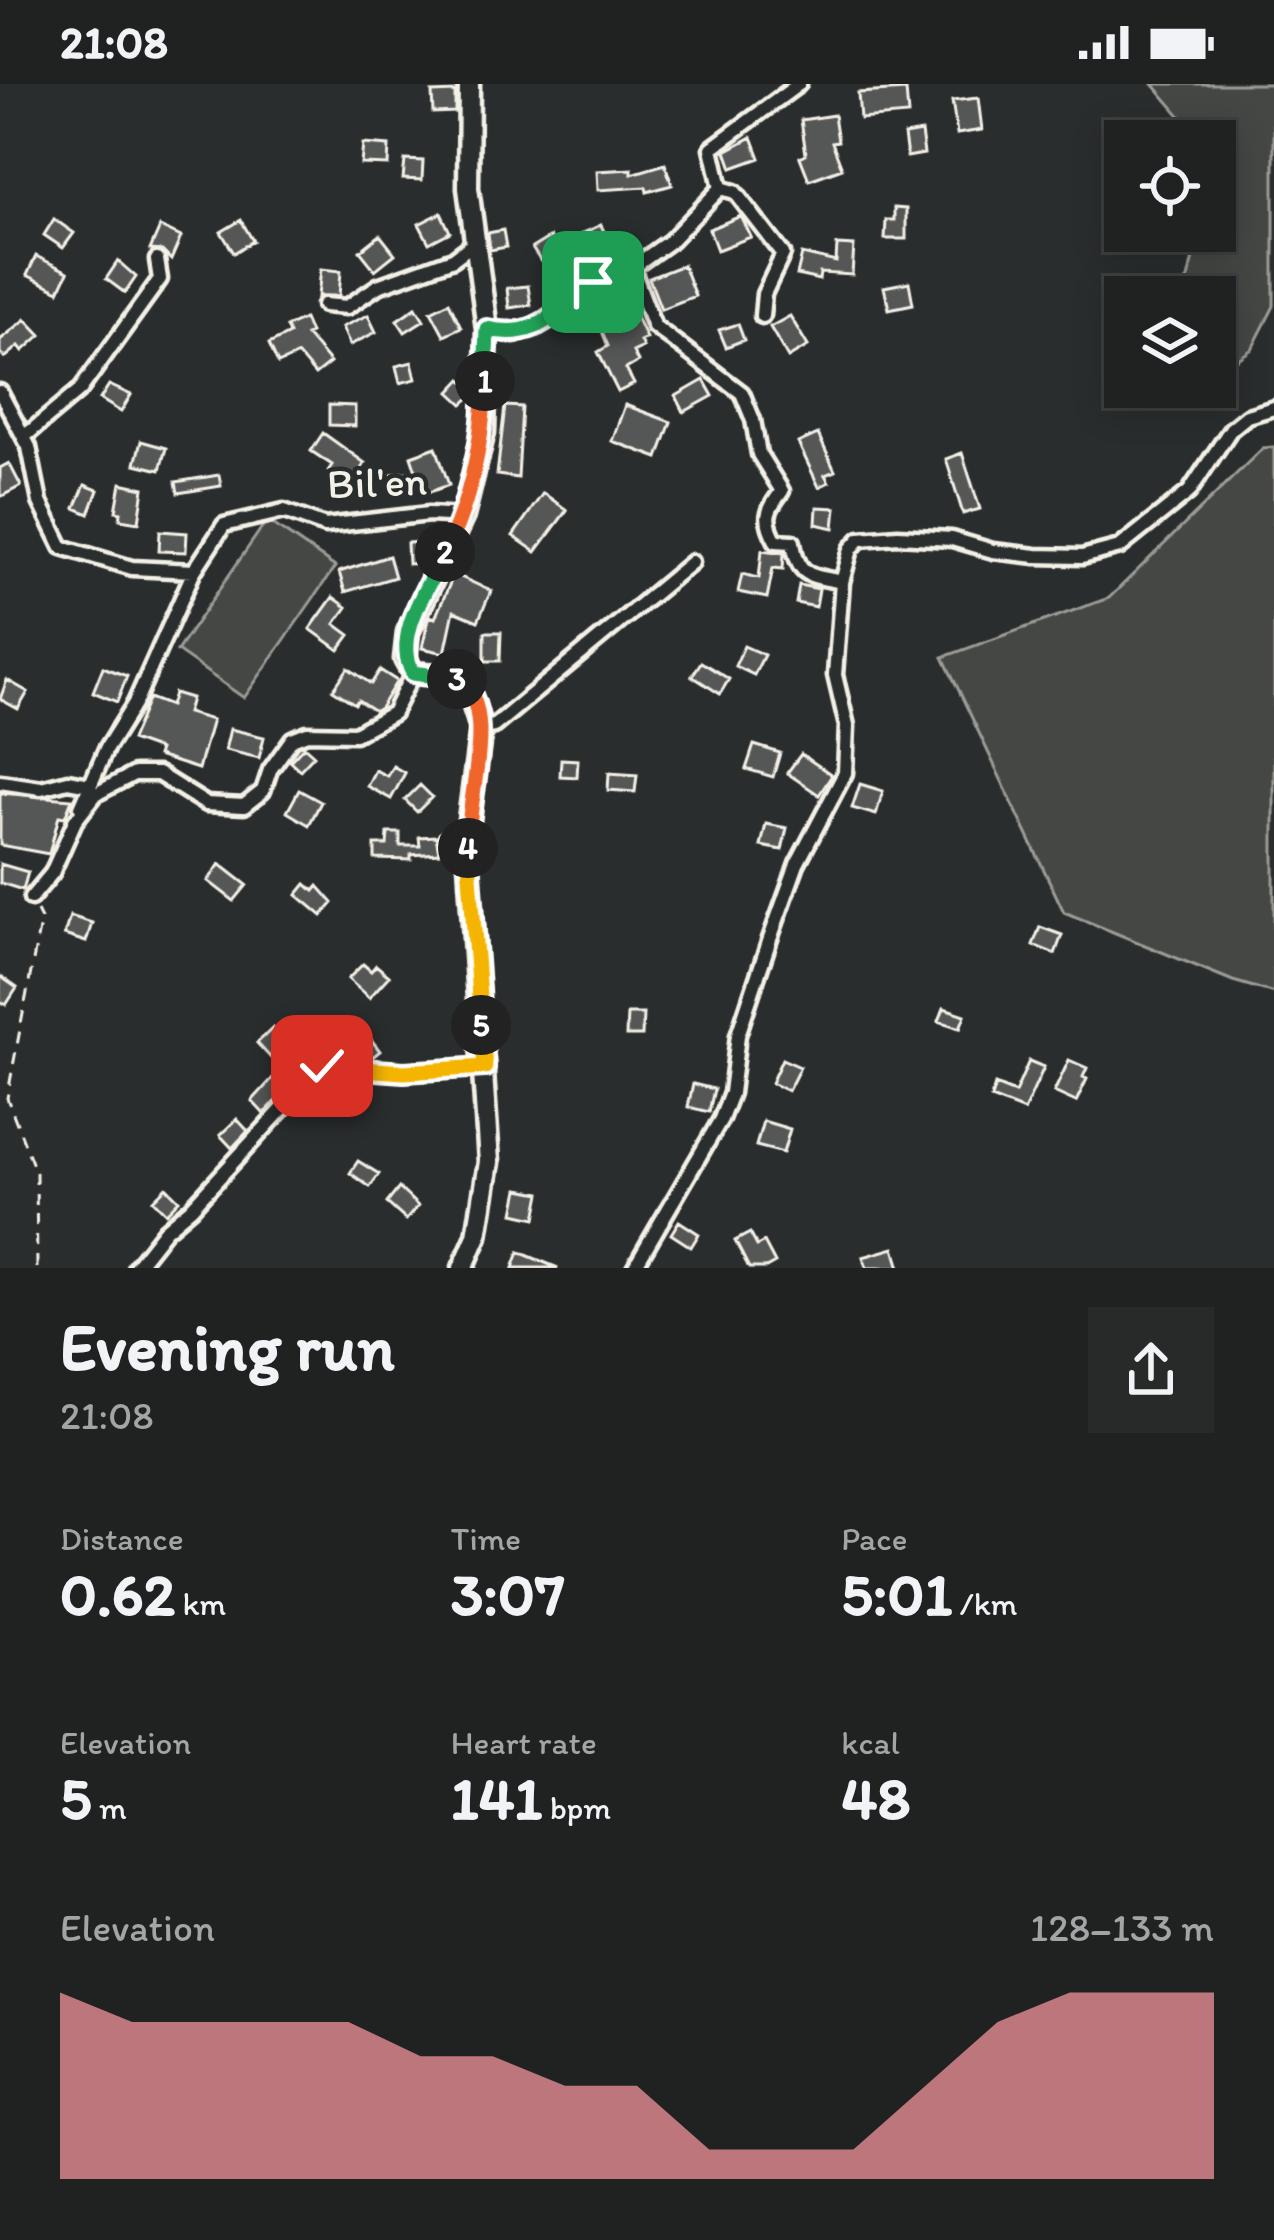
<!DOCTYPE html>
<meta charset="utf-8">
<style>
:root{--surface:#202222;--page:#282a2a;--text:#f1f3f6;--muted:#a2a4a5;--line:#3d3f40;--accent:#ff9aa2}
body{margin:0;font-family:Itim,sans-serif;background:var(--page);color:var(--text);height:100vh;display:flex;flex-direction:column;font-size:45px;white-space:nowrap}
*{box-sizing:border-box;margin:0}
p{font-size:39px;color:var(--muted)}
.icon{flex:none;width:66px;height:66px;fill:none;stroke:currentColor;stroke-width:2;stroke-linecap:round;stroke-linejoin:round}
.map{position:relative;height:1184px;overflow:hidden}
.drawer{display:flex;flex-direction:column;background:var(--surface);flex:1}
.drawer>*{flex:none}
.fabs{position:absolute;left:1104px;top:36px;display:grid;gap:24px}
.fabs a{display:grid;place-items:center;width:132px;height:132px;border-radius:0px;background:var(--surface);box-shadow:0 6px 30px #0003,0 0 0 3px var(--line);font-size:60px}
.pin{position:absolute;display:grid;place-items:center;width:102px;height:102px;color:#fff;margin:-51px;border-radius:24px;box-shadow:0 6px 18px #0006}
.km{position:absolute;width:60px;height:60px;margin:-30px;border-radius:50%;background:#222;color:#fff;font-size:33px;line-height:60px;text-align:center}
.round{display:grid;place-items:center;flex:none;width:126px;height:126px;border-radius:0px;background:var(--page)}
.head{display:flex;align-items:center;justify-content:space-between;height:204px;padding:0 60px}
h1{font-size:66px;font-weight:700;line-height:90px}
.stats{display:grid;grid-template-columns:repeat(3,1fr);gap:18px;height:204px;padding:12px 60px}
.stats div{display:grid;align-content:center}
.stats b{font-size:60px;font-weight:700}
.stats small{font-size:33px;font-weight:400}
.stats p{font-size:33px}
.chart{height:336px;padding:24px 60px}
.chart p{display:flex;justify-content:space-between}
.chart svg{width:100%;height:216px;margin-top:12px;fill:var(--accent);opacity:.7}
.status{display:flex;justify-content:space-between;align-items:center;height:84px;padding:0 60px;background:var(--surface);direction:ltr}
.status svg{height:33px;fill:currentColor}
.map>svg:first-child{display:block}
.green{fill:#444645;stroke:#9c9c96;stroke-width:3}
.building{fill:#555756;stroke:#f4f1e8;stroke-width:3}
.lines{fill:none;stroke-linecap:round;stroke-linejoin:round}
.street-casing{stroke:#f4f1e8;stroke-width:21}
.secondary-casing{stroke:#f4f1e8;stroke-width:27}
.path{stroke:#f4f1e8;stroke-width:3;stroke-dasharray:12 9;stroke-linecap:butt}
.street{stroke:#2a2d2e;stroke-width:12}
.secondary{stroke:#2a2d2e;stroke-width:18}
.split-1-casing{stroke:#fff;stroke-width:24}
.split-2-casing{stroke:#fff;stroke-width:24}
.split-3-casing{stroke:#fff;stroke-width:24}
.split-4-casing{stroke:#fff;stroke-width:24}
.split-5-casing{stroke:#fff;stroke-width:24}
.split-6-casing{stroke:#fff;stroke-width:24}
.split-1{stroke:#22a559;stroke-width:15}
.split-2{stroke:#f0652b;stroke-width:15}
.split-3{stroke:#22a559;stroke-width:15}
.split-4{stroke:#f0652b;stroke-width:15}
.split-5{stroke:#f5b400;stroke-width:15}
.split-6{stroke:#f5b400;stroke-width:15}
.labels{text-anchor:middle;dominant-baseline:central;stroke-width:9;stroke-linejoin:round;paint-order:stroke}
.street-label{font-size:42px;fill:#f4f1e8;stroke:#2a2d2e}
</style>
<div class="status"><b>21:08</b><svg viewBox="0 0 49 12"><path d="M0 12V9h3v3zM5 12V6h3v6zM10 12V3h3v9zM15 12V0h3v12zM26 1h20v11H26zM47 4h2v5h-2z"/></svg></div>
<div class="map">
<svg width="1274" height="1184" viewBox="0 0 1274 1184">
<rect width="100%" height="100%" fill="#2a2d2e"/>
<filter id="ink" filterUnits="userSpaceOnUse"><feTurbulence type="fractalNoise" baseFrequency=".00833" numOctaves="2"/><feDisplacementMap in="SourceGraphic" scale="24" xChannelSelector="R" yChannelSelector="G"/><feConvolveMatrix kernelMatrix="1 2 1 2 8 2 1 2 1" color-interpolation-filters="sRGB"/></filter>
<g filter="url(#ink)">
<path class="green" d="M1153,0h121v222l-22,43 -37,27v-79h-43l16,-18 11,-48h16v-90h-13z
M1274,363v546l-41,-12 -169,-69 -121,-255 166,-59 154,-150z
M267,436l68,47 -91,131 -67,-47z"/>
<path class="building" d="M906,6l2,25 -48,4 -2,-26z
M455,8v20l-22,1 -1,-20z
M978,14l4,32 -25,4 -5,-33z
M834,31l4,26 -6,1 10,26 -33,12 -9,-23 6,-3 -5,-34z
M921,48l3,22 -17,3 -3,-22z
M752,53l8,21 -28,10 -6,-17z
M363,60l26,2 -1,19 -27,-1z
M405,76l18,1 -1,19 -19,-1z
M665,80l7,21 -25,7 -1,-5 -48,3 -1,-19 35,-2v5z
M894,124l12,1v30h-21l1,-19h8z
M441,129l9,19 -21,11 -10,-19z
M741,132l10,21 -34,13 -8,-21z
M54,135l20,14 -11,15 -19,-13z
M241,136l12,21 -19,12 -13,-21z
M601,141l14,30 -19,8 -3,-7 -10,4 -5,-10 8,-4 -5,-12z
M160,143l21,10 -10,23 -9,-9 -12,-1z
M503,146l3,17 -16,3 -2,-17z
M380,151l15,19 -20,16 -15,-19z
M550,153l9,13 -18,12 -9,-14z
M837,161l17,1 -2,29 -32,-2 -1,7 -22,-5 5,-21 34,8z
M36,172l32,16 -9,19 -32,-16z
M118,177l18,16 -11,16 -19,-14z
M683,181l12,31 -34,13 -12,-31z
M321,185l20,2 -2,25h-21z
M909,198l4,22 -24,5 -5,-22z
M528,202l3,19 -22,3 -2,-20z
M608,213l3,7 16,-7 19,41 -6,3 3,6 -10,5 5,10 -12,7 8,15 -16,8 -20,-40 10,-6 -14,-34 7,-3 -3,-7z
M449,218l12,25 -17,8 -13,-24z
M416,223l8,13 -19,12 -8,-12z
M368,231l8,17 -26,13 -8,-18z
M790,232l18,30 -20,12 -18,-31z
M26,235l15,16 -18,16 -4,-5 -14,12 -5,-5v-13z
M304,235l6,14 -4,2 24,28 -15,12 -17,-20 -20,9 -9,-20 20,-10 -3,-7z
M738,240l6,16 -18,7 -7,-17z
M412,278l4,17 -16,4 -4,-17z
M462,295l10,9v8l-9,8 -13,-12z
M704,296l9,16 -29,16 -8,-16z
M109,301l22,10 -10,17 -21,-13z
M329,321l26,1v20l-26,-1z
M625,321l46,17 -13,36 -46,-17z
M505,322l17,1 -4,71 -21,-3z
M323,349l42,30 -16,23 -21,-15 4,-6 -21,-14z
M818,350l17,37 -10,4 4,7 -10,5 -21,-44z
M141,357l25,7 -6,22 -25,-6z
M436,363l13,38 -25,9 -3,-9 -27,3 -2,-14 24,-3 -5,-15z
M962,369l18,56 -17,5 -17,-55z
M9,379l12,23 -21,11v-29z
M219,391l2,11 -43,7 -2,-11z
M121,399l23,5 -5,34 -19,-3 1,-7 -5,-1z
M85,401l13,5 -9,24 -14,-6z
M543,409l24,17 -31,42 -23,-16z
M817,423l19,1 -2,20 -18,-4z
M160,447l27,2 -1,19 -27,-1z
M426,458v21l-18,1 -1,-21z
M762,466l22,3 -1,16 -10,-1 -6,30 -29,-6 4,-18 17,4z
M389,472l6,21 -50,15 -6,-20z
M454,490l37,17 -13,30 -24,-10 -9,42 -23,-5 6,-26 2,-6 5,2z
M799,501l20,4 -3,18 -20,-4z
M333,513l14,10 -12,17 15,11 -11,15 -29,-21z
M485,548h16l-1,29h-15z
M744,562l20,9 -10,20 -19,-9z
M701,578l28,17 -9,15 -28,-18z
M103,583l24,9 -10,26 -24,-10z
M348,584l23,16 9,-14 17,11 -17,27 -5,3 -17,-11 -3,4 -22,-14z
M7,596l21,12 -10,17 -18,-10z
M174,609l17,5 -4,15 25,7 -14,49 -41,-13 2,-6 -28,-10 18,-42 21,8z
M230,645l34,8 -5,21 -34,-8z
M754,661l26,8 -7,24 -27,-8z
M304,662l10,9 -14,15 -10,-9z
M801,670l31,21 -13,20 -32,-22z
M561,675l17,1 -1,17 -17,-1z
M393,682l12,7 -14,26 -24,-13 8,-16 12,6z
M609,689l28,2 -2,17 -27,-2z
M860,700l23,7 -7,24 -24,-7z
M420,701l12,12 -15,15 -12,-12z
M299,706l22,12 -12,23 -22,-13z
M0,709l72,6 -7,18 -6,-1 -10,38 -49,-9z
M766,740l21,4 -5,22 -21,-4z
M388,749h12v13h20l-1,-9 17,-1 3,17 -28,2v5l-36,-1v-14h12z
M0,780l28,8 -5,18 -23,-7z
M220,780l27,21 -13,16 -26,-20z
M306,800l8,7 4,-5 15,17 -11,13 -25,-21z
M70,832l22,7 -6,19 -22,-7z
M1040,843l22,8 -7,19 -22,-9z
M363,880l8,7 5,-6 13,11 -20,22 -21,-19z
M0,892l17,12 -11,17 -6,-4z
M944,924l21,7 -5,13 -21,-7z
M627,930h16l-1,22h-16z
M329,936l9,15 -16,10 -10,-15z
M273,944l12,13 -7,7 23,25 -37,41 -12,-13 29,-32 -24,-26z
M370,954l10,13 -10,8 -15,-1 -3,-4z
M782,975l18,8 -12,24 -17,-8z
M1069,976l18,8 -4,9 4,2 -11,23 -22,-10z
M1029,977l15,6 -20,44 -33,-13 4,-13 20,8z
M693,1000l21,5 -5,23 -21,-5z
M237,1035l11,12 -16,17 -12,-13z
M763,1037l27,8 -7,24 -27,-7z
M358,1077l21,13 -9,13 -20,-14z
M166,1103l13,13 -13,13 -13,-13z
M399,1104l19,18 -12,14 -19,-17z
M519,1105l22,4 -5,25 -22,-5z
M679,1137l20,13 -8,13 -20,-13z
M750,1149l7,13 7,-4 11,21 -9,5h-17l-14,-27z
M894,1164l6,20h-33l-4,-11z
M519,1168l39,16h-45z"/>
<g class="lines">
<g class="street-casing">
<path id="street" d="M721,104l14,4 48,62 -19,40 -2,22
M632,184l22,58 88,67 11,27 6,34 23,37c-15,20 -19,27 -6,50l17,1c5,36 17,33 49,40
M324,221l23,2 31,-21 75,-27 20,-15
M487,245l27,6 46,-21 11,-16 23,-16 38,-14 38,-27 51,-53 -9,-40 87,-64
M0,308l29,55 11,55 22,45 70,21 62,3 30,-46 60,-14 41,15 104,-12 34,2
M24,353l56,-47 80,-111 -3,-19
M481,644l13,-2 198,-164
M0,698l41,6 27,-7 22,4
M81,723l25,-58 29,-46 59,-132
M446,755l21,-4
M31,814l21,-25 23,-52 21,-27 38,-20h24l48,30 38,2 19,-15 7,-21 22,-31 15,-6 48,1 38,-21 20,-40
M135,1184l30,-38 26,-22 131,-142 82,6 81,-5
M634,1184l87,-149 10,-26 7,-58 32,-96 27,-75 48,-91 2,-47 -12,-51 7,-93 9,-33 9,-10 38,-3 54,3 41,12 43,5 46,1 38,-10 69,-55 42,-63 16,-13 27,-8"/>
</g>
<g class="secondary-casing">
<path id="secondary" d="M463,1184l14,-32 12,-74 -22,-327 14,-107 -14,-43 -16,-9 -38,-3 -8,-14 3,-27 55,-116 21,-84 3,-103 -19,-141 1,-104"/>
</g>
<path class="path" d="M37,1184l-1,-95 -29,-75 34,-179 -4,-8"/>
<use href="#street" class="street"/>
<use href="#secondary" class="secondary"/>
</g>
</g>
<g class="lines" filter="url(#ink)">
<g class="split-1-casing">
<path id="split-1" d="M485,297l2,-52c53,12 68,-19 106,-47"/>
</g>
<g class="split-2-casing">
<path id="split-2" d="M445,468c27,-55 38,-111 40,-171"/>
</g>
<g class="split-3-casing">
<path id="split-3" d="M445,468c-16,34 -53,84 -32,121l44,6"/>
</g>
<g class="split-4-casing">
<path id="split-4" d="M457,595c44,27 8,125 11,169"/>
</g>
<g class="split-5-casing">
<path id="split-5" d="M468,764l13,177"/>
</g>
<g class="split-6-casing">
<path id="split-6" d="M322,982l82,6 81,-5 -4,-42"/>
</g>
<use href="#split-1" class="split-1"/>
<use href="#split-2" class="split-2"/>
<use href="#split-3" class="split-3"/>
<use href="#split-4" class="split-4"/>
<use href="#split-5" class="split-5"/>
<use href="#split-6" class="split-6"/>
</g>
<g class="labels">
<g class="street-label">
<text transform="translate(377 398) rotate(-2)">Bil'en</text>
</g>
</g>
</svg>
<div class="fabs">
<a><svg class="icon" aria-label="locate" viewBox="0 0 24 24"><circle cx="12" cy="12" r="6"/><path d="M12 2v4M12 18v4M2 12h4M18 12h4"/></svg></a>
<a><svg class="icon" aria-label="layers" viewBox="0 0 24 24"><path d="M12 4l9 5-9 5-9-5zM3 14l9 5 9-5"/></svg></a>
</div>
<div class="pin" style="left:593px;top:198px;background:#1e9e55"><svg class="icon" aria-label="arrive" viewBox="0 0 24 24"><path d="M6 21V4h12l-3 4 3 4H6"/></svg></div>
<div class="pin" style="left:322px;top:982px;background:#d93025"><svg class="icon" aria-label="check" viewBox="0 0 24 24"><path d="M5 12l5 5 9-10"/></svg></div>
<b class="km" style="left:485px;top:297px">1</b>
<b class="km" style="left:445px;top:468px">2</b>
<b class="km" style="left:457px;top:595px">3</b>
<b class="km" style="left:468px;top:764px">4</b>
<b class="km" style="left:481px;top:941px">5</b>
</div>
<section class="drawer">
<div class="head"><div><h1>Evening run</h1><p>21:08</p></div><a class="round"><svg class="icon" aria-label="share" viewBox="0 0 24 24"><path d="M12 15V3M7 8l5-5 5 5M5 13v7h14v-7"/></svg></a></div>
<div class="stats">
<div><p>Distance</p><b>0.62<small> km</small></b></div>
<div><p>Time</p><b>3:07</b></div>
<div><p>Pace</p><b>5:01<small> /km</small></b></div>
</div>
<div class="stats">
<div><p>Elevation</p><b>5<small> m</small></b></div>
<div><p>Heart rate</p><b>141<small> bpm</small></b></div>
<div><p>kcal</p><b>48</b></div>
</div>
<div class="chart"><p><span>Elevation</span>128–133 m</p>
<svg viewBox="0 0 160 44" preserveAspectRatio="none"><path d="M0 44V6L10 12L20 12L30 12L40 12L50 19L60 19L70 25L80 25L90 38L100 38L110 38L120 25L130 12L140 6L150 6L160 6V44z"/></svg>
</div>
</section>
